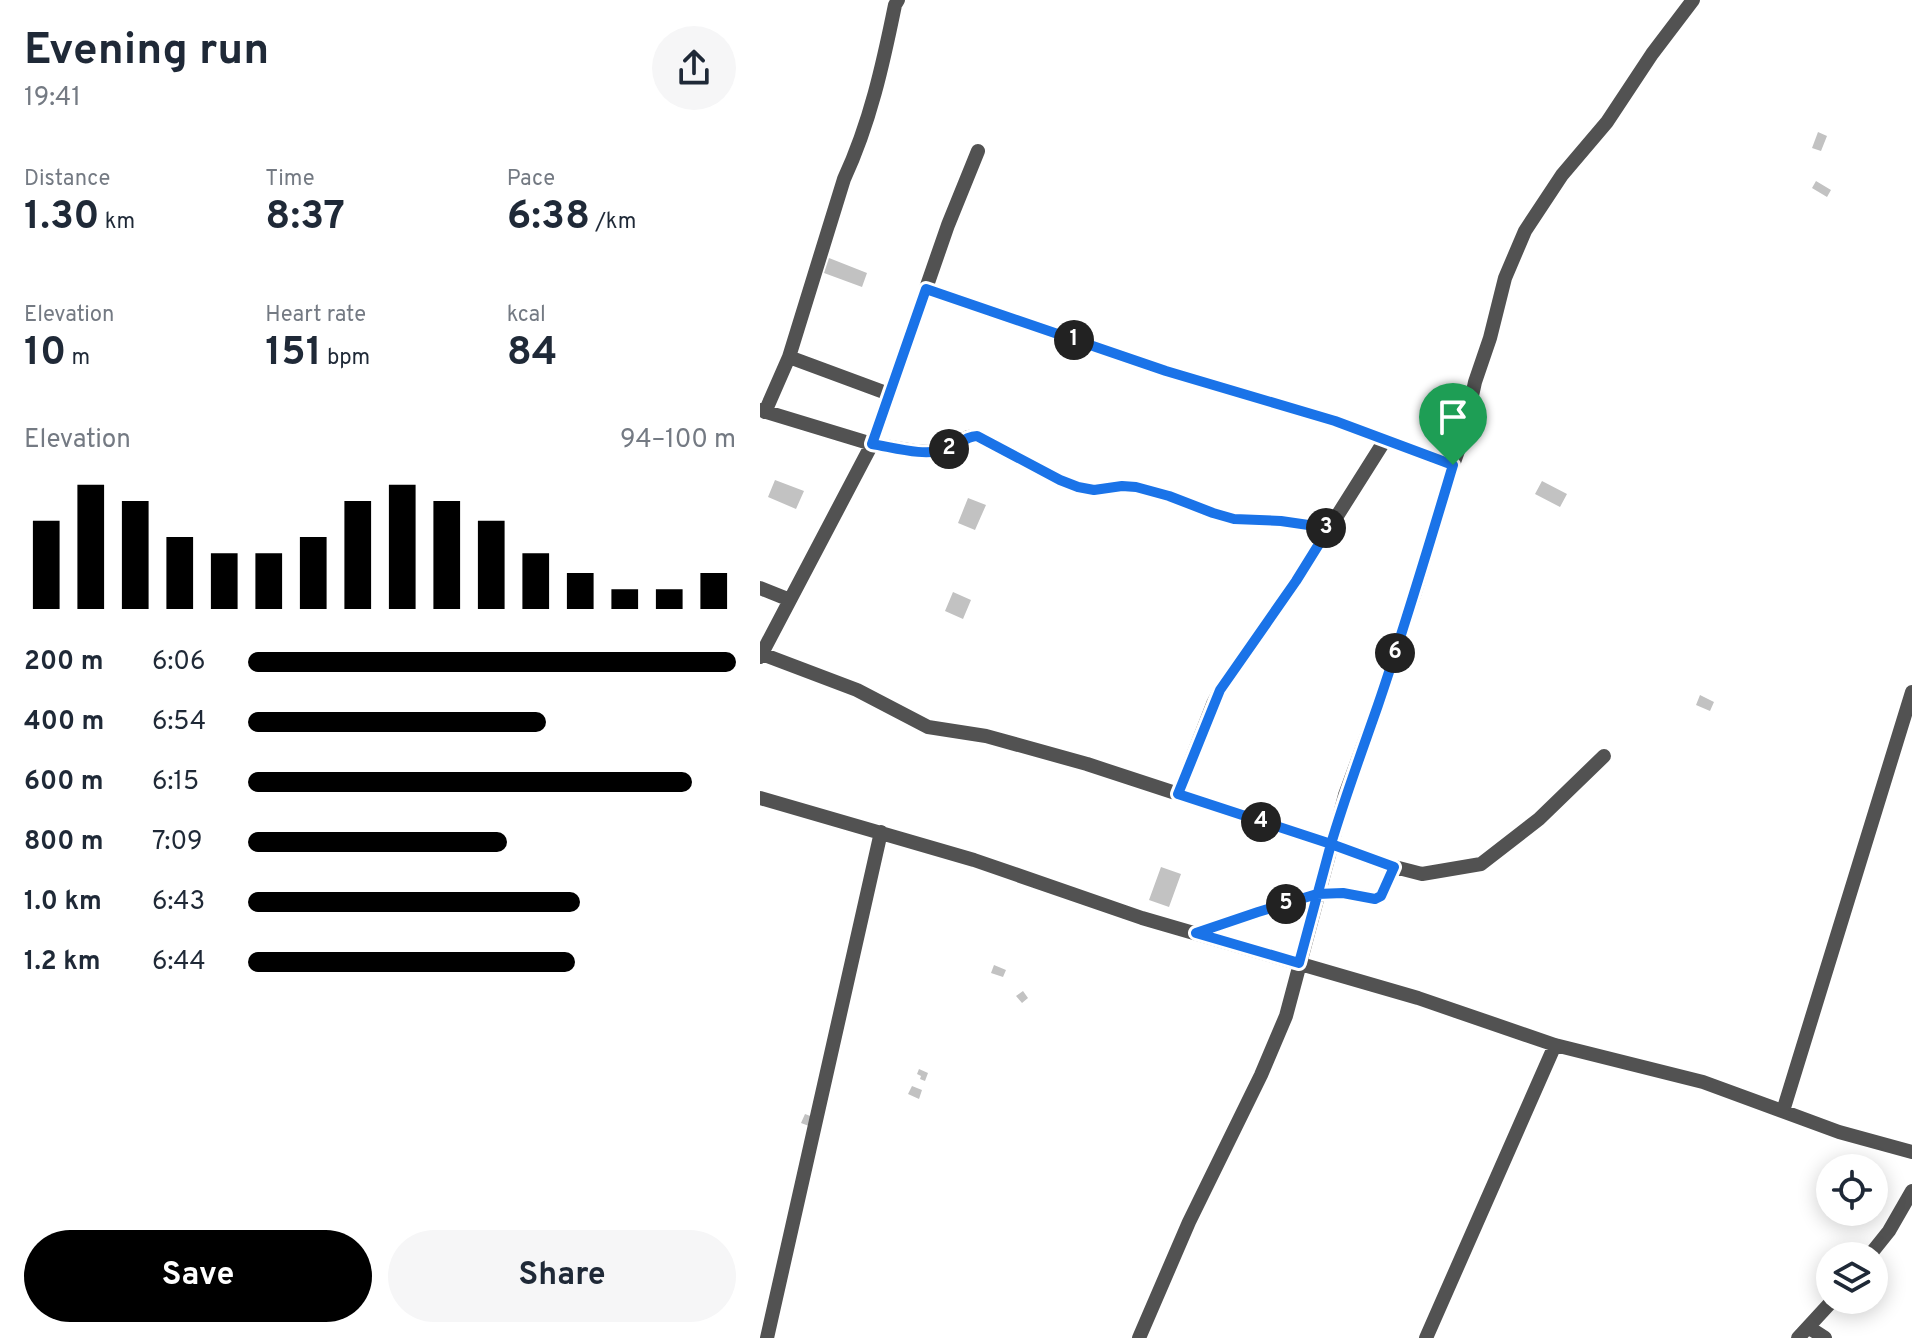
<!DOCTYPE html>
<meta charset="utf-8">
<style>
:root{--surface:#fff;--page:#f6f6f7;--text:#1f2937;--muted:#747a83;--accent:#000}
body{margin:0;font-family:Overpass,sans-serif;background:var(--page);color:var(--text);height:100vh;display:flex;flex-direction:column;font-size:30px;white-space:nowrap}
*{box-sizing:border-box;margin:0}
p{font-size:26px;color:var(--muted)}
.icon{flex:none;width:44px;height:44px;fill:none;stroke:currentColor;stroke-width:2;stroke-linecap:round;stroke-linejoin:round}
.map{position:relative;flex:1;overflow:hidden}
.sheet{display:flex;flex-direction:column;background:var(--surface);width:760px}
.sheet>*{flex:none}
.tools{position:absolute;left:1056px;top:1154px;display:grid;gap:16px}
.tools a{display:grid;place-items:center;width:72px;height:72px;border-radius:50%;background:var(--surface);box-shadow:0 4px 20px #0003;font-size:40px}
.pin{position:absolute;display:grid;place-items:center;width:68px;height:68px;color:#fff;margin:-82px -34px;border-radius:50% 50% 50% 0;rotate:-45deg;box-shadow:0 0 8px #0007}
.pin .icon{rotate:45deg}
.km{position:absolute;width:40px;height:40px;margin:-20px;border-radius:50%;background:#222;color:#fff;font-size:22px;line-height:40px;text-align:center}
.round{display:grid;place-items:center;flex:none;width:84px;height:84px;border-radius:42px;background:var(--page)}
.head{display:flex;align-items:center;justify-content:space-between;height:136px;padding:0 24px}
h1{font-size:44px;font-weight:700;line-height:60px}
.figures{display:grid;grid-template-columns:repeat(3,1fr);gap:12px;height:136px;padding:8px 24px}
.figures div{display:grid;align-content:center}
.figures b{font-size:40px;font-weight:700}
.figures small{font-size:22px;font-weight:400}
.figures p{font-size:22px}
.chart{height:224px;padding:16px 24px}
.chart p{display:flex;justify-content:space-between}
.chart svg{width:100%;height:144px;margin-top:8px;stroke:var(--accent);stroke-width:6}
.button{display:flex;gap:16px;margin-top:auto;padding:16px 24px}
.button a{flex:1;height:92px;border-radius:48px;background:var(--accent);color:#fff;font-size:32px;font-weight:700;line-height:92px;text-align:center}
.button a+a{background:var(--page);color:var(--text)}
ul{padding:0 24px;list-style:none;font-size:26px}
li{display:grid;grid-template-columns:128px 96px 1fr;align-items:center;height:60px}
li i{height:20px;border-radius:10px;background:var(--accent)}
main{display:flex;flex:1;min-height:0}
.map>svg:first-child{display:block}
.building{fill:#c2c2c2}
.lines{fill:none;stroke-linecap:round;stroke-linejoin:round}
.minor{stroke:#525252;stroke-width:14}
.route-casing{stroke:#fff;stroke-width:16}
.route{stroke:#1a73e8;stroke-width:10}
</style>
<main>
<section class="sheet">
<div class="head"><div><h1>Evening run</h1><p>19:41</p></div><a class="round"><svg class="icon" aria-label="share" viewBox="0 0 24 24"><path d="M12 15V3M7 8l5-5 5 5M5 13v7h14v-7"/></svg></a></div>
<div class="figures">
<div><p>Distance</p><b>1.30<small> km</small></b></div>
<div><p>Time</p><b>8:37</b></div>
<div><p>Pace</p><b>6:38<small> /km</small></b></div>
</div>
<div class="figures">
<div><p>Elevation</p><b>10<small> m</small></b></div>
<div><p>Heart rate</p><b>151<small> bpm</small></b></div>
<div><p>kcal</p><b>84</b></div>
</div>
<div class="chart"><p><span>Elevation</span>94–100 m</p>
<svg viewBox="0 0 160 44" preserveAspectRatio="none"><path d="M5 44V17M15 44V6M25 44V11M35 44V22M45 44V27M55 44V27M65 44V22M75 44V11M85 44V6M95 44V11M105 44V17M115 44V27M125 44V33M135 44V38M145 44V38M155 44V33"/></svg>
</div>
<ul>
<li><b>200 m</b>6:06<i style="width:100%"></i></li>
<li><b>400 m</b>6:54<i style="width:61%"></i></li>
<li><b>600 m</b>6:15<i style="width:91%"></i></li>
<li><b>800 m</b>7:09<i style="width:53%"></i></li>
<li><b>1.0 km</b>6:43<i style="width:68%"></i></li>
<li><b>1.2 km</b>6:44<i style="width:67%"></i></li>
</ul>
<div class="button"><a>Save</a><a>Share</a></div>
</section>
<div class="map">
<svg width="1152" height="1338" viewBox="0 0 1152 1338">
<rect width="100%" height="100%" fill="#fff"/>
<path class="building" d="M1058,132l9,4 -6,15 -9,-3z
M1056,181l15,9 -4,7 -15,-9z
M69,258l38,15 -5,14 -38,-14z
M15,480l29,11 -8,18 -28,-12z
M782,481l25,13 -7,13 -25,-13z
M208,498l18,7 -11,25 -17,-7z
M193,592l18,8 -8,19 -18,-8z
M940,695l14,7 -4,9 -14,-6z
M401,867l20,7 -12,33 -20,-7z
M234,965l12,5 -3,7 -12,-4z
M263,991l5,7 -6,5 -6,-7z
M159,1069l9,4 -3,8 -5,-2 1,-3 -4,-2z
M152,1086l10,4 -3,9 -11,-5z
M45,1114l8,3 -4,9 -8,-3z"/>
<g class="lines">
<path class="minor" d="M166,289l240,82 169,50 118,44
M29,357l100,37
M0,410l112,34 42,7 18,1 14,-2 22,-13 9,-1 83,44 18,7 16,3 28,-4 14,1 33,9 44,17 21,6 47,2 48,7
M5,412l24,-55 55,-178c26,-56 39,-115 51,-174l3,-5
M0,588l30,12
M2,654l95,36 71,37 58,9 101,28 244,80 56,21 35,9 59,-10 58,-45 65,-63
M0,657l112,-213 76,-219 30,-74
M418,794l35,-90 7,-14 76,-109 89,-141
M0,798l214,62 168,58 276,80 137,47 148,37 136,50 73,20
M436,933l62,-21 59,-18 26,-1 32,6 6,-3 13,-29
M1023,1111l129,-419
M1109,1256l20,-25 23,-40
M1048,1327l17,11
M7,1338l114,-506
M379,1338l50,-116 72,-147 25,-59 59,-221 33,-90 37,-113 38,-127 10,-28 12,-55 15,-44 15,-60 20,-47 37,-56 45,-53 45,-68 41,-54
M666,1338l129,-293
M1038,1338l35,-38"/>
</g>
<g class="lines">
<g class="route-casing">
<path id="route" d="M693,465l-118,-44 -169,-50 -240,-82 -54,155c24,4 52,13 76,5 11,-4 18,-13 29,-13l83,44 18,7 16,3 28,-4 14,1 33,9 44,17 21,6 47,2 48,7 -33,53 -76,109 -42,104 153,50 -32,119 -103,-30 62,-21 59,-18 26,-1 32,6 6,-3 13,-29 -63,-23c14,-47 31,-93 47,-139 27,-79 51,-160 75,-240"/>
</g>
<use href="#route" class="route"/>
</g>
</svg>
<div class="tools">
<a><svg class="icon" aria-label="locate" viewBox="0 0 24 24"><circle cx="12" cy="12" r="6"/><path d="M12 2v4M12 18v4M2 12h4M18 12h4"/></svg></a>
<a><svg class="icon" aria-label="layers" viewBox="0 0 24 24"><path d="M12 4l9 5-9 5-9-5zM3 14l9 5 9-5"/></svg></a>
</div>
<div class="pin" style="left:693px;top:465px;background:#1e9e55"><svg class="icon" aria-label="arrive" viewBox="0 0 24 24"><path d="M6 21V4h12l-3 4 3 4H6"/></svg></div>
<b class="km" style="left:314px;top:340px">1</b>
<b class="km" style="left:189px;top:449px">2</b>
<b class="km" style="left:566px;top:528px">3</b>
<b class="km" style="left:501px;top:822px">4</b>
<b class="km" style="left:526px;top:904px">5</b>
<b class="km" style="left:635px;top:653px">6</b>
</div>
</main>
